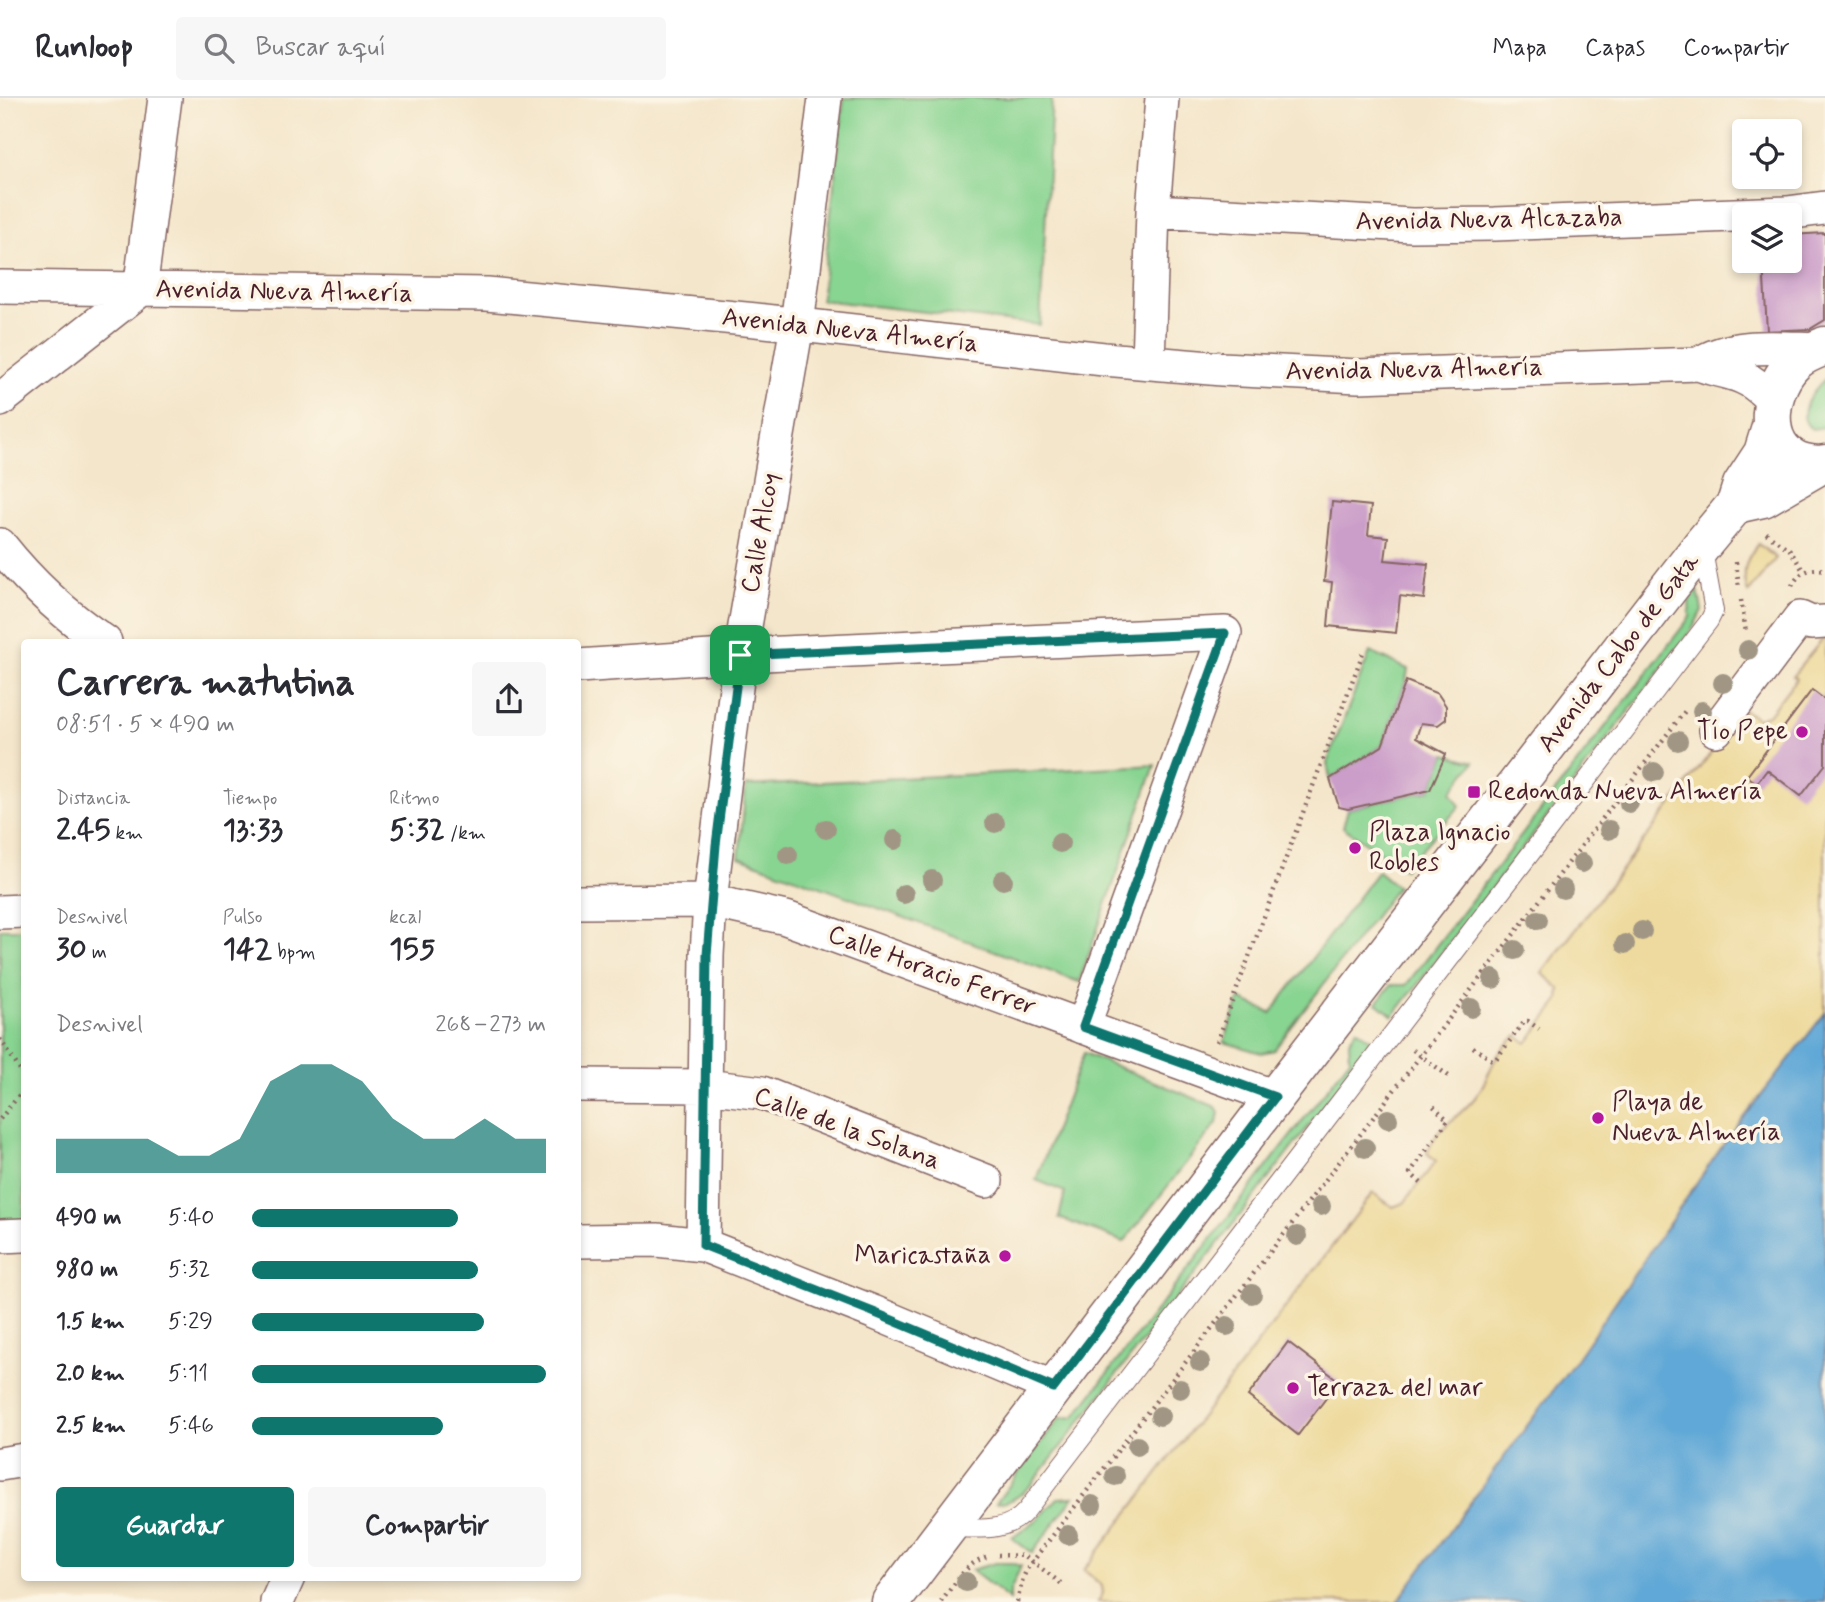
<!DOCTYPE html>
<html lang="es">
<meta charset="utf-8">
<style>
:root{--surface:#fff;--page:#f7f7f7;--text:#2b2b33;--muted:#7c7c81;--line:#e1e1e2;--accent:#0f766e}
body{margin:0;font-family:Mynerve,sans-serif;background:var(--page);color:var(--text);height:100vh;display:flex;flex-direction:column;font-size:26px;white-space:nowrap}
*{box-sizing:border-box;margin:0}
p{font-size:23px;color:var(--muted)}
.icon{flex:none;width:38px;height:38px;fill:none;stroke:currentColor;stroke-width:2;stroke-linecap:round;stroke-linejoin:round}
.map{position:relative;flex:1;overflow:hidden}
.panel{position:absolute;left:21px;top:541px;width:560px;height:942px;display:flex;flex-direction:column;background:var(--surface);border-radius:7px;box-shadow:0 4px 10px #0003}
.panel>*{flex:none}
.tools{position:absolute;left:1732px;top:21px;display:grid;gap:14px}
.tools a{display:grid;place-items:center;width:70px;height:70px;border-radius:7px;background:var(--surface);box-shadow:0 4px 10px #0003;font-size:35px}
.pin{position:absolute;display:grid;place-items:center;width:60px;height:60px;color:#fff;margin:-30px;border-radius:14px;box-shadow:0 4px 10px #0006}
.round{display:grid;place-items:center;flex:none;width:74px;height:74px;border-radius:7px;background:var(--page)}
.overview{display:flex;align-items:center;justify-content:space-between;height:119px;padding:0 35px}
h1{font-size:38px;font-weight:700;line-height:52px}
.stats{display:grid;grid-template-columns:repeat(3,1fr);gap:10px;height:119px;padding:7px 35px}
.stats div{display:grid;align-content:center}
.stats b{font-size:30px;font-weight:700}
.stats small{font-size:19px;font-weight:400}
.stats p{font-size:19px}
.chart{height:196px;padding:14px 35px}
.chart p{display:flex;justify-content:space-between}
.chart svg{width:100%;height:126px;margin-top:7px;fill:var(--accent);opacity:.7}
.cta{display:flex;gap:14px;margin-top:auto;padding:14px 35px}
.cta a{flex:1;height:80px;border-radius:7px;background:var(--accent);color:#fff;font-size:28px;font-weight:700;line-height:80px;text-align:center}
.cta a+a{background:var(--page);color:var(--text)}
ul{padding:0 35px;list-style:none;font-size:23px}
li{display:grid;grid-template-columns:112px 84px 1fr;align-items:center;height:52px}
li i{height:18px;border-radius:9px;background:var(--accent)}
header{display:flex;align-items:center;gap:42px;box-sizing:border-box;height:98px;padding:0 35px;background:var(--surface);border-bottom:2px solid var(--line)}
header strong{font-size:33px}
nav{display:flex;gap:38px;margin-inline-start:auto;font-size:24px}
.search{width:490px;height:63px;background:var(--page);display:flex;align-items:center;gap:18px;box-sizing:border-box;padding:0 24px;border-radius:7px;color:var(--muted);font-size:26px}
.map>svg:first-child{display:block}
.green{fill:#88d491;stroke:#697a5e;stroke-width:2}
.sand{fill:#eeda9e;stroke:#9c7c64;stroke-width:2}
.water{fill:#61a8d7;stroke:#566481;stroke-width:2}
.building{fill:#cb9dc9}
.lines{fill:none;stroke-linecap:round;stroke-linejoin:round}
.lane-casing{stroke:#866563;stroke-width:20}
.street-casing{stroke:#866563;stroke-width:36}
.secondary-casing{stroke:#866563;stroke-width:41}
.path{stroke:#866563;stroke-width:4.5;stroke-dasharray:2 5;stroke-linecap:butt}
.lane{stroke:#fff;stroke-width:18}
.street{stroke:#fff;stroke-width:33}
.secondary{stroke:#fff;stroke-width:38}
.tree{fill:#a19684}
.route-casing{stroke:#fff;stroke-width:14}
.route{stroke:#0f766e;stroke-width:9}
.poi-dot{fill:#b5179e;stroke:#fcf5e5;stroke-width:2.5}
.labels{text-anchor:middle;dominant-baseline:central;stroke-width:7;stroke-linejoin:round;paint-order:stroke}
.street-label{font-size:26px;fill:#4a1f2b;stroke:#fcf5e5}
.poi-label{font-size:26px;fill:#4a1f2b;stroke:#fcf5e5;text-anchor:start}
</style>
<header>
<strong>Runloop</strong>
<div class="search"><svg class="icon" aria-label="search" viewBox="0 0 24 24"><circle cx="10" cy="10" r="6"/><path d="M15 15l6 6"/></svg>Buscar aquí</div>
<nav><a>Mapa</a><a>Capas</a><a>Compartir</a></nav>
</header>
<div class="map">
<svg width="1825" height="1504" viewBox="0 0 1825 1504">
<rect width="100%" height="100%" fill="#fcf5e5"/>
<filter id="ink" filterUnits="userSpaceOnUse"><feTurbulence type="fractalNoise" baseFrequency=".0143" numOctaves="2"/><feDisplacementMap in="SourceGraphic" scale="14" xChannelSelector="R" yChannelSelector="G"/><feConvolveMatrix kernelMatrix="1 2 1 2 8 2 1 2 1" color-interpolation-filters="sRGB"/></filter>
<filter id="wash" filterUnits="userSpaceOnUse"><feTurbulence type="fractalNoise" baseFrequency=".00686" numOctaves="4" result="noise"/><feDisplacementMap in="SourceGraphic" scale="28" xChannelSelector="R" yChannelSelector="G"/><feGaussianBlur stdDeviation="1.57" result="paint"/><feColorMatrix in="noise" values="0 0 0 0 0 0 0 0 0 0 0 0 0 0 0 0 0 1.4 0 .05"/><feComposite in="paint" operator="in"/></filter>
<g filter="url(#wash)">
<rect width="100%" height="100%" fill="#f4e6cb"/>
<path class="green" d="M844,0h208l-12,227 -219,-25z
M1825,281v48l-13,2c-19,-13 1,-39 13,-50z
M1698,492l4,20 -9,18 -300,388 -16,-13 14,-18h15l284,-368 -1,-15z
M1370,554l38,17 -2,12 -24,65 -52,33 -3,-16z
M1446,656l28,8 -23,30 9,14 -56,63 -61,-42 5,-18 82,-19z
M1155,667l-76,217 -340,-125 7,-71z
M1378,773l19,16 -123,163 -13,3 -37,-11 16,-43 31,14z
M0,831h24v294h-24z
M1357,931l17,13 -342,442c-11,11 -20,19 -36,19l64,-85 14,-1 276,-358 -1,-18z
M1084,955l132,54 3,5 -2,11 -93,119 -65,-24 6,-26 -29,-12z
M1074,1399l-42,56 -20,-15 26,-19 20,-21z
M995,1465h16l10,3 -11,25v9l-39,-30z"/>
<path class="sand" d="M1758,446l18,14 -28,35c-6,-21 -4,-32 10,-49z
M1825,538v377l-102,132 -148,216 -178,241h-299l5,-9 -1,-7 -18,-16 289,-377 20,14 11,-4 32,-42 -9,-8c11,-27 29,-33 47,-54 19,-23 13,-41 43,-63l10,7 32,-42 1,-12 -18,-16 202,-263 14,9 10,-4 28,-36 -3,-3 2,-3z"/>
<path class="water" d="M1825,915v589h-428l178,-241 148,-216z"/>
<g id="blocks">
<path class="building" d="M1825,135v87l-15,9 -43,2 -4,-70h27v-26z
M1332,404l39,4 -3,29 20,2 -3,23 43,4 -4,35 -24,-3 -4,37 -68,-7 4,-44 -8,-1z
M1406,583l32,13 8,12v13l-8,6 -17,-2 -5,15 30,16 -16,36 -82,19 -9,-2 -9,-28 52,-33z
M1812,592l13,10v65l-24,31 -34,-26 -10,13 -10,-7z
M1288,1244l51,39 -41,54 -50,-39z"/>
</g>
</g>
<g filter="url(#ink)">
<use href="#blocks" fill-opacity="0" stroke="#866563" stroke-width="2"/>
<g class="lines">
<g class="lane-casing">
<path id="lane" d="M948,1430c27,0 58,6 78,-17l683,-890 5,-10 -12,-66"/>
</g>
<g class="street-casing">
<path id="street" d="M1153,113l259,14 83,-1 292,-11 38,-5
M0,189l487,7 269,26 348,39 118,10 136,7 341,-12c14,6 29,7 43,13 13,5 22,15 32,24
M1148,264l5,-151 9,-113
M1699,266c33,-22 80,-16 119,-15
M0,302l140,-110 25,-192
M0,447c31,39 64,70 105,97
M578,568l162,-11 485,-22 -142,394
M1716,632l84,-112 11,5 14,-1
M578,804l132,-1 76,17 489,179
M0,814l24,-1
M578,987l127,1 57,7 224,88
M0,1138l24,-1
M578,1143l79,-1 46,5 170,67 181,76
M703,1147l4,-290 3,-54 30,-246 57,-330 28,-227
M0,1366l24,-4
M277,1504l11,-25"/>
</g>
<g class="secondary-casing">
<path id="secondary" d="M1825,248c-10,4 -21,8 -29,15 -27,24 -38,83 2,100 9,3 18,5 27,3
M1736,406l27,-6 55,-32
M891,1504l384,-505 427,-552 34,-41 6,-19 21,-32 9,-29"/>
</g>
<path class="path" d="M1766,435l24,17 14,22
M1736,464l3,25
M1792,488c7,-14 18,-19 33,-16
M1741,502l5,32
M0,941l24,37
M1217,944l147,-392
M1473,949l19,13 4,-1 29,-38h3l11,8
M1413,952l37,27
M0,1021l24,-30
M1421,1085l-11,-10 38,-53 -18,-17
M998,1457l27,1 37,28
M941,1504c14,-18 25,-41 49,-46
M1017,1504l6,-24 4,-9 658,-858"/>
<use href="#lane" class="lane"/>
<use href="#street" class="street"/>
<use href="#secondary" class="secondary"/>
</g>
<g class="tree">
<circle cx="1748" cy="552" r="10"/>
<circle cx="1723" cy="585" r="10"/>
<circle cx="1702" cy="613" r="10"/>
<circle cx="1678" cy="643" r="10"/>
<circle cx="1654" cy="674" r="10"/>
<circle cx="1629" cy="705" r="10"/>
<circle cx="995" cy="725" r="10"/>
<circle cx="826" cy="731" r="10"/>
<circle cx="1609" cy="732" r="10"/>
<circle cx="895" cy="742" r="10"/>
<circle cx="1060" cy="745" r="10"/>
<circle cx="788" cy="757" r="10"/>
<circle cx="1582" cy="765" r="10"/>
<circle cx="932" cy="782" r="10"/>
<circle cx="1003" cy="782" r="10"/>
<circle cx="1563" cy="791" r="10"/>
<circle cx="904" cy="796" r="10"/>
<circle cx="1538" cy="822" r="10"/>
<circle cx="1642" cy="833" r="10"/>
<circle cx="1625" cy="846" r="10"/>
<circle cx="1515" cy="852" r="10"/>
<circle cx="1493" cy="881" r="10"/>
<circle cx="1471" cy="910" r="10"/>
<circle cx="1388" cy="1021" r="10"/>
<circle cx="1365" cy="1050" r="10"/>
<circle cx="1321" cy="1108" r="10"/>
<circle cx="1297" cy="1138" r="10"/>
<circle cx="1252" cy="1196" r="10"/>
<circle cx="1227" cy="1228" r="10"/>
<circle cx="1200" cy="1264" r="10"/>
<circle cx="1180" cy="1291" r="10"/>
<circle cx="1160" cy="1318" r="10"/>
<circle cx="1137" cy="1348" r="10"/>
<circle cx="1115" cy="1378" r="10"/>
<circle cx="1092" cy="1407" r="10"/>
<circle cx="1068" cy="1437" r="10"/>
<circle cx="966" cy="1484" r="10"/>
</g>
</g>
<g class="lines" filter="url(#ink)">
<g class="route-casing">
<path id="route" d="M1225,535l-142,394 192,70 -221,291 -181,-76 -170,-67 4,-290 9,-110 24,-190z"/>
</g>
<use href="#route" class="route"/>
</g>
<g class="poi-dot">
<circle cx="1802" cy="634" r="7"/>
<rect x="1467" y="687" width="14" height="14" rx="3.5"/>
<circle cx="1355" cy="750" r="7"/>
<circle cx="1598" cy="1020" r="7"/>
<circle cx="1005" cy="1158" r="7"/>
<circle cx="1293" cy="1290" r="7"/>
</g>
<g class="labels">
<g class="street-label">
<text transform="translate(1489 122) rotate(-1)">Avenida Nueva Alcazaba</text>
<text transform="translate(284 194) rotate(1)">Avenida Nueva Almería</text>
<text transform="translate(850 233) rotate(6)">Avenida Nueva Almería</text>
<text transform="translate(1414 272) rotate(-1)">Avenida Nueva Almería</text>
<text transform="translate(761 435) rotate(-80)">Calle Alcoy</text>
<text transform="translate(1619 555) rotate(-52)">Avenida Cabo de Gata</text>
<text transform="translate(932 873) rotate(20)">Calle Horacio Ferrer</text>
<text transform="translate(847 1031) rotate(20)">Calle de la Solana</text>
</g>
<g class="poi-label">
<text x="1788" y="634" text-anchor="end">Tío Pepe</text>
<text x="1488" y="694">Redonda Nueva Almería</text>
<text x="1369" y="735">Plaza Ignacio<tspan x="1369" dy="30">Robles</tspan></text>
<text x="1612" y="1005">Playa de<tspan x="1612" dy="30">Nueva Almería</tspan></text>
<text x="991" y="1158" text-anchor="end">Maricastaña</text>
<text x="1307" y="1290">Terraza del mar</text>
</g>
</g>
</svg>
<div class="tools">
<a><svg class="icon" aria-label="locate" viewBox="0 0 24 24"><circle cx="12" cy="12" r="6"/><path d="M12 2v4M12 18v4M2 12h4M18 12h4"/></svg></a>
<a><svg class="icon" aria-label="layers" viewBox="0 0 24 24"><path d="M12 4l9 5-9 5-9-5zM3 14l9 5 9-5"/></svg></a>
</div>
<div class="pin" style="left:740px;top:557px;background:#1e9e55"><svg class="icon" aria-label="arrive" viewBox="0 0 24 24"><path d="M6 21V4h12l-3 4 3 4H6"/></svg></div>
<section class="panel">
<div class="overview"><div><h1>Carrera matutina</h1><p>08:51 · 5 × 490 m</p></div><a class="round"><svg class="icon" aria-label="share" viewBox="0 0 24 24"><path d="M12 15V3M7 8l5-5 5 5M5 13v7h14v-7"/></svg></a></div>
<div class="stats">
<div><p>Distancia</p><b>2.45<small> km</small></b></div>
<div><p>Tiempo</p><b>13:33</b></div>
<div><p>Ritmo</p><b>5:32<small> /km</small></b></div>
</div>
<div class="stats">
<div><p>Desnivel</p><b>30<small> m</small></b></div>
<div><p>Pulso</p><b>142<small> bpm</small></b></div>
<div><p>kcal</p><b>155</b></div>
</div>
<div class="chart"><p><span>Desnivel</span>268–273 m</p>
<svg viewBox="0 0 160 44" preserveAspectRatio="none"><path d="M0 44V32L10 32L20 32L30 32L40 38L50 38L60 32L70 12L80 6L90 6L100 12L110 25L120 32L130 32L140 25L150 32L160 32V44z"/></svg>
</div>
<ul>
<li><b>490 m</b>5:40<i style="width:70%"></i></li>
<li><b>980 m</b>5:32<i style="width:77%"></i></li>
<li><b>1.5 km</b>5:29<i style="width:79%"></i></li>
<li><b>2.0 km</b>5:11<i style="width:100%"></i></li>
<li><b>2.5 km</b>5:46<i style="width:65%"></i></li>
</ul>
<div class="cta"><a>Guardar</a><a>Compartir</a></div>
</section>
</div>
